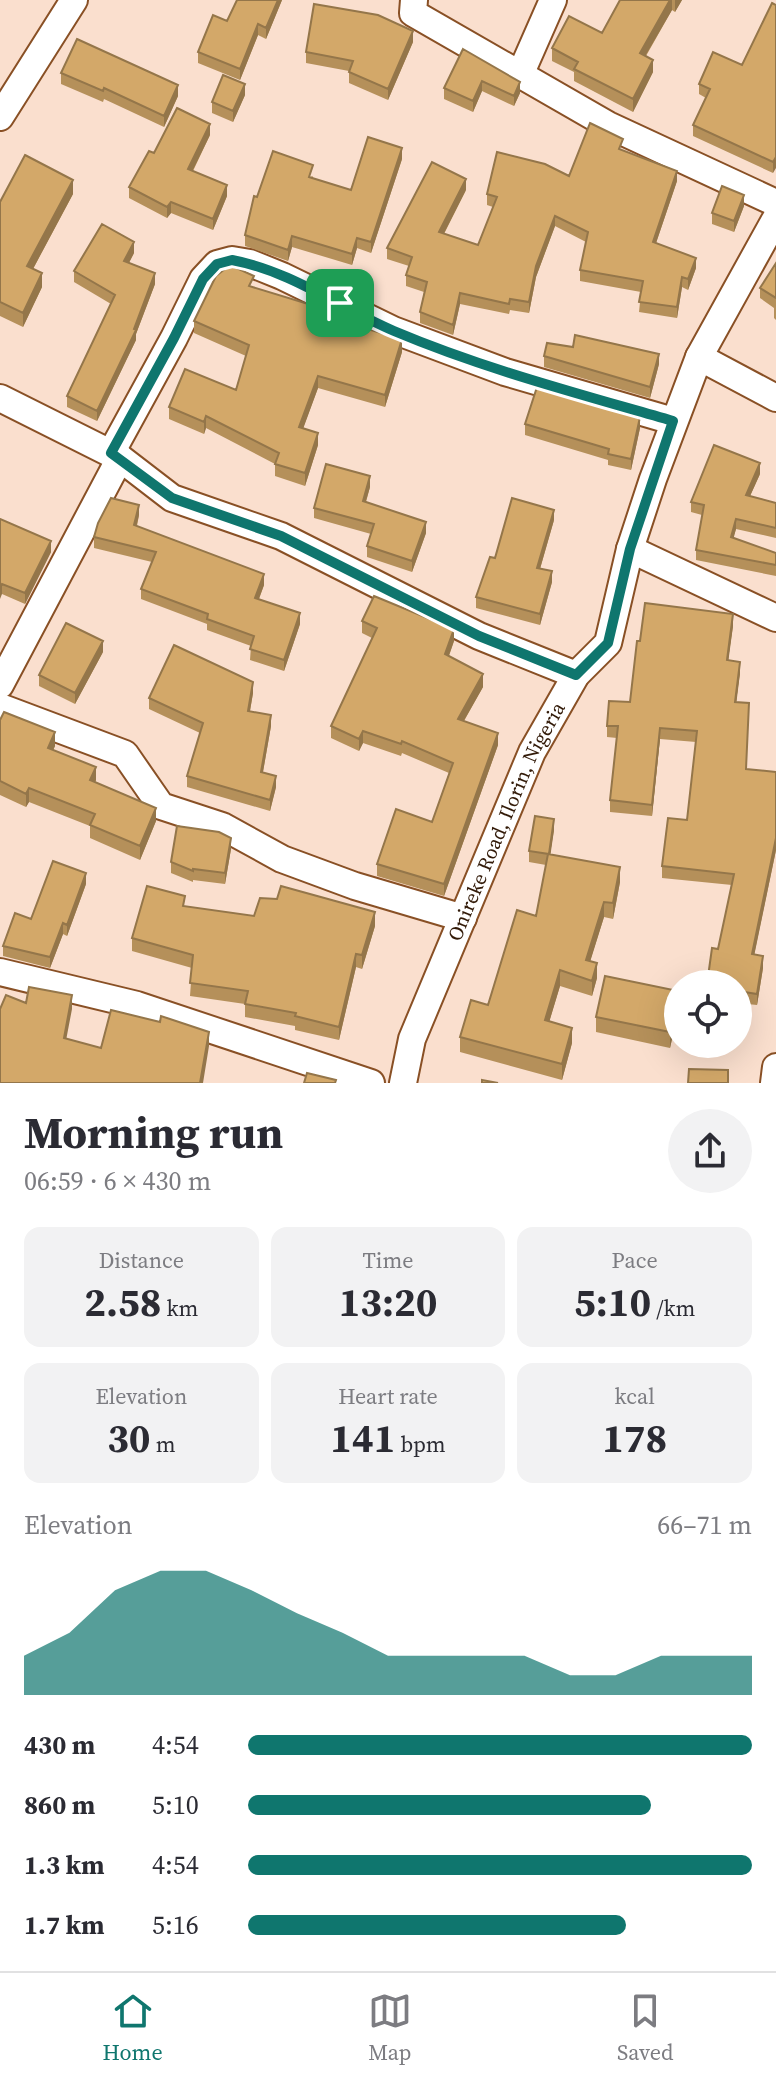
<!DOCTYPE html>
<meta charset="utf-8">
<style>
:root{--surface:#fff;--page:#f2f2f3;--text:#2b2b33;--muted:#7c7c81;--line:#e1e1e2;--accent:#0f766e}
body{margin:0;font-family:"Source Serif 4",serif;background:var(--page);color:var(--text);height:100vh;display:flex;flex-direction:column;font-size:30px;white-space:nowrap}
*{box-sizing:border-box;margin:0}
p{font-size:26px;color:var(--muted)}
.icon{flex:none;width:44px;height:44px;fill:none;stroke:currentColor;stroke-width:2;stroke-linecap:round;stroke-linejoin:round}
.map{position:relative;height:1083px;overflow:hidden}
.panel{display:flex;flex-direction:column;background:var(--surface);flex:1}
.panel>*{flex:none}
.controls{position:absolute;left:664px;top:970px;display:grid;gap:16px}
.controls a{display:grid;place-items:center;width:88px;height:88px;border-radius:50%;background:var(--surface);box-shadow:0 8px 32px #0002;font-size:40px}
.pin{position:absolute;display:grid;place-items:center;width:68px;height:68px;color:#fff;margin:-34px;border-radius:16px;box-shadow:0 4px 12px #0006}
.round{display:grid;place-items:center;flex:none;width:84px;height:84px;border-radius:42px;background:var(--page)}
.overview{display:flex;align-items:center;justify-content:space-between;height:136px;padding:0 24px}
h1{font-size:44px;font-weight:700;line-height:60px}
.metrics{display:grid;grid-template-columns:repeat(3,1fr);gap:12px;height:136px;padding:8px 24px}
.metrics div{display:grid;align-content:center;border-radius:16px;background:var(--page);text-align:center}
.metrics b{font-size:40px;font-weight:700}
.metrics small{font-size:22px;font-weight:400}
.metrics p{font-size:22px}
.chart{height:224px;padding:16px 24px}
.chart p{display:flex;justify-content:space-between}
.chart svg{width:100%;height:144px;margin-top:8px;fill:var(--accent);opacity:.7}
ul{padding:0 24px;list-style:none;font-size:26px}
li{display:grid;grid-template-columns:128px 96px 1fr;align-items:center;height:60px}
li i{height:20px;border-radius:10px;background:var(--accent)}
.menu{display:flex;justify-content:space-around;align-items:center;height:112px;border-top:2px solid var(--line);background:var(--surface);font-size:22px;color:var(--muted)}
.menu a{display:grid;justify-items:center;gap:4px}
.menu .selected{color:var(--accent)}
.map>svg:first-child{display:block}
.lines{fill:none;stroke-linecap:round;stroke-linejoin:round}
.minor-casing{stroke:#895025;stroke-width:30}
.minor{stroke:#fff;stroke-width:26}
.wall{fill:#b5905a}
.shaded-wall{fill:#94764a}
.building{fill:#d3a869;stroke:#94764a;stroke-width:2}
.route-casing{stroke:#fff;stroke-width:16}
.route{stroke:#0f766e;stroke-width:10}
.labels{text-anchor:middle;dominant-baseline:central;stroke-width:7;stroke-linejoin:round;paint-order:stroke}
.street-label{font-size:20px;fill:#321a08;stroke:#fadfce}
</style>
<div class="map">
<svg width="776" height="1083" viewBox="0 0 776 1083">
<rect width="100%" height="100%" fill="#fadfce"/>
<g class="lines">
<g class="minor-casing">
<g id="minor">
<path d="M414,0l-1,13 195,112 168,78"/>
<path d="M520,75l33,-75"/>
<path d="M0,117l74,-117"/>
<path d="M699,357l77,41"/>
<path d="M0,398l120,60 52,40 109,38 198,100 97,39"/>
<path d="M111,453l63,-115 29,-59 14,-15 15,-4 18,3 32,13 111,54 112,42 168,49"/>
<path d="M630,549l146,69"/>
<path d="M0,685l120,-227"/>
<path d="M0,707l125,47 36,52 61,20 60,33 73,27 108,32"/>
<path d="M0,972l137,33 234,78"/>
<path id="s1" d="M403,1083l9,-44 120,-287 44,-77 32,-32 22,-94 23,-70 46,-122 77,-139"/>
<path d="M774,1083l2,-16"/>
</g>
</g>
<use href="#minor" class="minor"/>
</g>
<path class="wall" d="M237,0h45l-16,39 -8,-4 -18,45 -42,-17v-11l29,-31z
M620,0h62l-7,12 -3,-2 -26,46 7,16 -20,40 -59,-31v-9l-22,-11v-13l50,-15z
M776,5l-3,168 -80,-37v-11l13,-27 -7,-4v-10l43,-19z
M413,42l-25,58 -39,-17v-12l-43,-8v-11z
M463,49l57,44 -6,13 -32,-15 -9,21 -29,-13v-11z
M61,73l117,23 -14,31 -60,-28 -1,3 -42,-18z
M245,95l-12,27 -21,-9v-11z
M210,135l-17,36 34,25 -14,34 -42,-17 -4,5 -38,-20v-11l25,-34z
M623,150v1l54,30 -21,62 40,25 -8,22 -6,-3 -5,31 -38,-6 2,-20 -61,-11v-11l6,-28 -31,-16 -19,51 -7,36 -19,-3 -1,4 -49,-10 -7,31 -33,-12v-11l4,-20 -18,-6v-11l3,-9 -22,-7v-11l79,-58 -22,44 34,11 15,-38 -6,-2v-11l82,-18z
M402,159l-31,94 -14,-5 -5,17 -60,-18 -4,14 -43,-15v-11l12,-38 56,-21 -1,2 39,12z
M73,194l-40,75 9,18 -19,40 -23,-11v-114z
M744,206l-10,26 -22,-8v-11z
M134,253l-5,10 26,21 -19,50v6l-39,81 -30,-14v-11l44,-92 -37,-22v-11z
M776,263v57l-2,-2v-10l-14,-10v-10z
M254,288l102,38 46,26 -17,55 -67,-19 -15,40 15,17 -13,41 -30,-10v-12l-69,-36 -2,6 -35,-15v-12l67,-17 10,-34 -52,-23v-12z
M544,356l115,8 -9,34 -106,-31z
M525,424l115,4 -9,42 -23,-5v-5l-83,-25z
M760,474l-10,22 26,7v35l-40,-9 -3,9 43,15v23l-80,-16v-10l6,-35 -11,-3v-10z
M370,487l-4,15 60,31 -14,39 -45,-15v-11l4,-12 -57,-16v-10z
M139,515l-2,11 127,59 -5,14 41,25 -16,47 -34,-11 1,-14 -44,-16v-6l-66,-25v-10l11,-27 -58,-14v-11z
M0,519l51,33 -26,52 -23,-10z
M554,520l-14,49 12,13 -12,43 -64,-17v-11l19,-39z
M362,621l92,20 -5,15 34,31 -19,34 34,24 -54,151 -67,-20v-12l55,-42 17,-49 -47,-20 -1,3 -38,-13 -4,8 -28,-13v-12l41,-88 -10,-5z
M733,626l-5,34 12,13 -4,29 11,67 29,3v78l-22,105 9,13 -6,37 -19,-2v-19l-20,-35 14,-64 -70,-7v-12l25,-46 9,-78 -36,-3 -8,77 -42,-4v-12l7,-62 -10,-1v-11l23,-24z
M103,652l-28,52 -36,-18v-11z
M253,693l-3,18 21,15 -8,46 13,15 -6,24 -83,-24v-11l13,-43 -51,-24v-11z
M0,720l55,26 -2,4 43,30 -1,2 61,39 -16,39 -50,-22v-12l-61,-24 -3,5 -26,-12z
M554,830l-4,24 70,28 -7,37 -9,-2 -14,44 7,17 -5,18 -32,-10 -11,36 23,21 -10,37 -102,-28v-15l28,-32 48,-89 10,-51 -17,-3v-11z
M231,849l-6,35 -32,-4v2l-22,-9v-11z
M86,884l-19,52 -4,-2 -13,34 -47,-12v-10l28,-27z
M185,906l69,10 121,10 -13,43 -6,-2 -17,73 -44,-10v-4l-50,-9v-13l-55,-8 2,-28 -60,-17v-13z
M678,991v21l-8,36 -74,-16v-15z"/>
<path class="shaded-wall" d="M278,0h4l-16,39v-11z
M670,0h2v10l-32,55v-12z
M675,0h7l-7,12z
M258,24v11l-18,45v-11z
M413,31v11l-25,58v-11z
M653,60v12l-20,40v-13z
M482,81v10l-9,21v-11z
M520,82v11l-6,13v-10z
M245,84v11l-12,27v-11z
M178,85v11l-14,31v-11z
M210,124v11l-22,45v-11z
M402,148v11l-31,94v-11z
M776,157v11l-3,5v-11z
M677,171v10l-24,71v-10z
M466,179v11l-27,53v-11z
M73,180v14l-46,86v-14z
M227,185v11l-14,34v-11z
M744,195v11l-10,26v-11z
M171,202v11l-4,5v-11z
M555,216v10l-19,51 -7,36v-11l7,-36z
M292,236v11l-4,14v-11z
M357,238v10l-5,17v-11z
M134,242v11l-10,19v-11z
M696,258v10l-8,22v-11z
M42,273v14l-19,40v-14z
M155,273v11l-19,50v6l-39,81v-10l37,-82z
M682,277v10l-5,31v-11z
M460,293v11l-7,31v-10z
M402,339v13l-17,55v-12z
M659,354v10l-9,34v-11z
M318,376v12l-19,52v-13z
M206,416v12l-2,6v-12z
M640,417v11l-9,42v-11z
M318,433v12l-13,41v-13z
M760,463v11l-14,31v-10z
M370,476v11l-7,24v-10z
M139,505v10l-5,21v-11z
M554,510v10l-17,59v-11z
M736,519v10l-5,19v-11z
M426,522v11l-14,39v-11z
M51,541v11l-26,52v-11z
M552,571v11l-12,43v-11z
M264,574v11l-9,24v-11z
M2,584v10l-2,5v-11z
M300,613v11l-16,47v-11z
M733,614v12l-6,45v-11z
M454,629v12l-9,25v-12z
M103,641v11l-28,52v-11z
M740,662v11l-5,41v-12z
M483,674v13l-25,44v-12z
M253,682v11l-5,29v-11z
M271,715v11l-10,57v-11z
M660,728v11l-8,77v-11z
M363,731v12l-4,8v-12z
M55,732v14l-7,15v-13z
M498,733v12l-54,151v-12z
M96,767v13l-6,13v-13z
M276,776v11l-6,24v-11z
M29,788v14l-3,5v-13z
M156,808v13l-16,39v-14z
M554,819v11l-5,35v-11z
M231,838v11l-6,35v-11z
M776,838v12l-24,116v-12z
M620,867v15l-7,37v-16z
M86,873v11l-19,52v-11z
M604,902v15l-18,58v-15z
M375,912v14l-13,43v-14z
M63,923v11l-13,34v-11z
M356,954v13l-17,73v-13z
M763,956v12l-6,37v-11z
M597,963v15l-5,18v-15z
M560,970v16l-15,50v-16z
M72,995v14l-8,42v-13z
M678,996v16l-8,36v-16z
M572,1028v15l-10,37v-16z
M209,1032v14l-6,37h-3z"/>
<path class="building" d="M237,0h41l-12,28 -8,-4 -18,45 -42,-17 15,-37 14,6z
M620,0h50l-30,53 13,7 -20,39 -59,-30 4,-7 -26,-14 17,-32 33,17z
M772,3l4,2v152l-3,5 -80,-37 17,-36 -11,-5 14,-32 29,13z
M314,4l64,11 35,16 -25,58 -39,-17 4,-11 -47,-9z
M77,39l101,46 -14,31 -60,-28 -1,3 -42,-18z
M463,49l57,33 -6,14 -32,-15 -9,20 -29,-13z
M223,75l22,9 -12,27 -21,-9z
M177,108l33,16 -22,45 39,16 -14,34 -42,-17 -4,5 -38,-20 20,-36 5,2z
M590,123l33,16 -4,10 58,22 -24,71 43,16 -8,21 -6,-2 -5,30 -38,-5 4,-21 -63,-11 8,-38 -33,-16 -19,50 -7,36 -19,-3 -1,5 -49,-11 -7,32 -33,-13 7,-30 -21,-7 6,-18 -25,-9 45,-86 34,17 -27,53 39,13 19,-48 -10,-3 10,-42 48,12 24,12z
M368,137l34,11 -31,94 -14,-4 -5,16 -60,-18 -4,14 -43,-15 9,-39 3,1 16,-46 40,14 -4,12 42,13z
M25,155l48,25 -46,86 15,7 -19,40 -23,-11v-100z
M722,186l22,9 -10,26 -22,-8z
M102,224l32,18 -10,19 31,12 -21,56 2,1 -39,81 -30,-15 48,-101 -41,-24z
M776,263v35l-16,-10z
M230,265l24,11 -5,10 69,21 1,-3 37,15 -2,6 48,14 -17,56 -67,-19 -19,51 19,6 -13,40 -30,-9 4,-11 -73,-37 -2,6 -35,-15 16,-38 51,21 13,-45 -55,-24 22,-45z
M575,335l84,19 -9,33 -106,-31 3,-13 26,4z
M537,387l103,30 -9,42 -23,-5 1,-5 -84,-25z
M714,445l46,18 -14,32 30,8v25l-40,-9 -5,18 45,16v12l-80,-15 8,-45 -13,-3z
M326,464l44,12 -7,25 63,21 -14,39 -45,-15 7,-22 -60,-16z
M111,498l28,7 -5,20 130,49 -9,24 45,15 -16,47 -34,-11 4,-13 -47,-17 1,-5 -67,-25 15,-37 -62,-15 4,-14z
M512,498l42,12 -17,58 15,3 -12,43 -64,-17 14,-40 5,1z
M0,519l51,22 -26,52 -23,-9 -2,4z
M374,596l80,33 -9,25 38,20 -25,45 40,14 -54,151 -67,-20 19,-55 36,13 21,-59 -51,-22 -1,3 -38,-13 -4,8 -28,-13 46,-98 -15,-7z
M645,603l88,11 -6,46 13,2 -5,40 14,1 -3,66 30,3v66l-24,116 11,2 -6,38 -19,-3v-7h-31l5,-36 6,1 16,-75 -72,-8 6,-48 19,2 10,-89 -37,-3 -8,77 -42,-5 8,-74h-11l2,-25 21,1 7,-61h3z
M66,623l37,18 -28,52 -36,-18z
M174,645l79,37 -5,29 23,4 -10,57 15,4 -6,24 -83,-24 16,-53 -54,-25z
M4,712l51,20 -7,16 48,19 -6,13 66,28 -16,38 -50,-21 5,-11 -66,-26 -3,6 -26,-13v-61z
M535,816l19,3 -5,35 -20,-3z
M177,826l42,6 12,6 -6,35 -32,-4v2l-22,-9z
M548,854l72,13 -7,36 -9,-1 -18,58 11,3 -5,18 -32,-11 -15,50 27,8 -10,36 -102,-27 11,-37 17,5 29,-95 19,6z
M53,861l33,12 -19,52 -4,-2 -13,34 -47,-11 12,-33 16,6z
M147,886l38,10 -2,10 71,10 6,-18 17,1 4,-13 94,26 -13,43 -6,-1 -17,73 -44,-11 1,-3 -51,-9 3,-13 -58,-8 3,-28 -61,-17z
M605,976l73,15 -8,41 -74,-15z
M29,987l43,8 -8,43 37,10 10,-38 49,12 1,-6 48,16 -9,51h-200v-74l6,-14 20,8z
M689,1069l39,1v13h-40z
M307,1073l29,7 -1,3h-31z
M482,1080l16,3h-16z"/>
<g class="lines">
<g class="route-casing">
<path id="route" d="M232,260c59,11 108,48 162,71 90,38 186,63 279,90l-43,128 -22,94 -32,32 -97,-39 -198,-100 -109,-38 -61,-45 63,-115 29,-59 14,-15z"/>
</g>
<use href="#route" class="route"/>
</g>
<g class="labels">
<g class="street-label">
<text stroke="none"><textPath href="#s1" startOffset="282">Onireke Road, Ilorin, Nigeria</textPath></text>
</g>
</g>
</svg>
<div class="controls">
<a><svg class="icon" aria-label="locate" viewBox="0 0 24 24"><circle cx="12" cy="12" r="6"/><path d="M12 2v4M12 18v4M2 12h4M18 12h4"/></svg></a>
</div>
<div class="pin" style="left:340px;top:303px;background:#1e9e55"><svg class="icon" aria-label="arrive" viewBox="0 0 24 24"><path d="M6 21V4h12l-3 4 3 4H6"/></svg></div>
</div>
<section class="panel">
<div class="overview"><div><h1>Morning run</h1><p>06:59 · 6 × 430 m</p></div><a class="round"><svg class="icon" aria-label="share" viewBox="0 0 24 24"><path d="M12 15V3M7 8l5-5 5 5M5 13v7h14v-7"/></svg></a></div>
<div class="metrics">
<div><p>Distance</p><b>2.58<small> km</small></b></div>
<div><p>Time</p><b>13:20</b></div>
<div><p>Pace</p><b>5:10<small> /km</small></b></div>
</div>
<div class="metrics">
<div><p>Elevation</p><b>30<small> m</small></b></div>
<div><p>Heart rate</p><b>141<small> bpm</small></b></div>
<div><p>kcal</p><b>178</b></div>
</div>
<div class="chart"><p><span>Elevation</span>66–71 m</p>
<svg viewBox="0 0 160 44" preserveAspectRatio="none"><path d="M0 44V32L10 25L20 12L30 6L40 6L50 12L60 19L70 25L80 32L90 32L100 32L110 32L120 38L130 38L140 32L150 32L160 32V44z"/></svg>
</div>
<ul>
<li><b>430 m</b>4:54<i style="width:100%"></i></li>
<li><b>860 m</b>5:10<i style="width:80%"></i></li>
<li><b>1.3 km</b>4:54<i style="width:100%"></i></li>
<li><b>1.7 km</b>5:16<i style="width:75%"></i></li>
</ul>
</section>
<nav class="menu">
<a class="selected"><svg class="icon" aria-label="home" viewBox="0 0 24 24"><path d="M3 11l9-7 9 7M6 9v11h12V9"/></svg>Home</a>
<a><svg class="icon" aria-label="map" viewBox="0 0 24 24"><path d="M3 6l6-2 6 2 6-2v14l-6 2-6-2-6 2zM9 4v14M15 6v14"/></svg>Map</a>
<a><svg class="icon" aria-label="saved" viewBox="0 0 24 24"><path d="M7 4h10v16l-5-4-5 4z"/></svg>Saved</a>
</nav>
